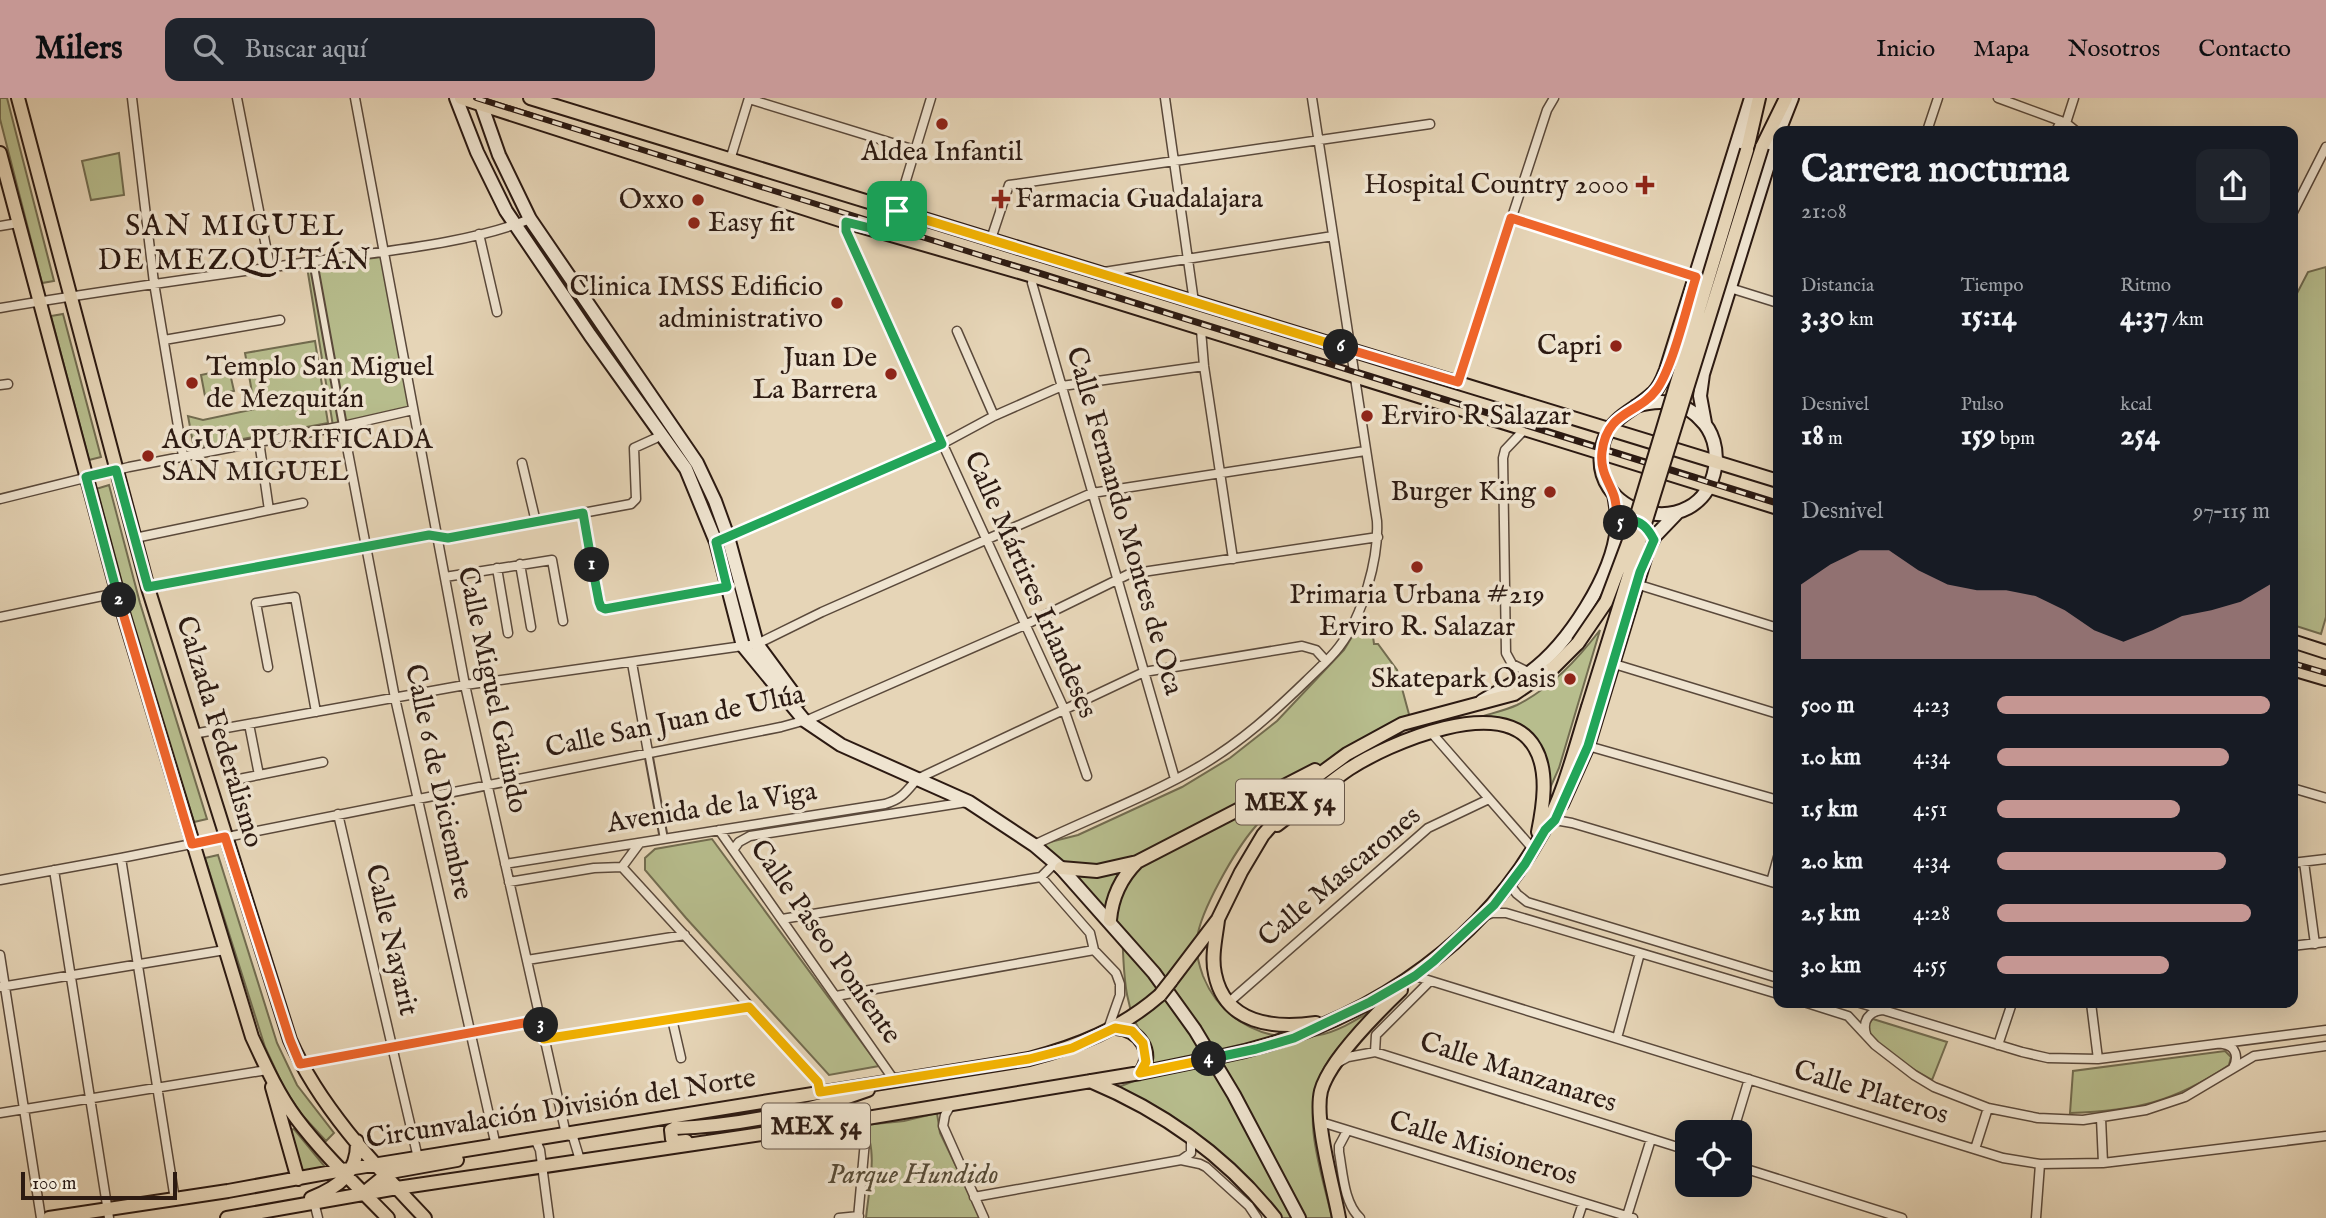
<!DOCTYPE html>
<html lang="es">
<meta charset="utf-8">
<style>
:root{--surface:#171b24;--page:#20242c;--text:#f1f3f6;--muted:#9ea1a6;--accent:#c59692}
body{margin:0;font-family:"IM FELL English",serif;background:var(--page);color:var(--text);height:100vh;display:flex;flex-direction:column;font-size:26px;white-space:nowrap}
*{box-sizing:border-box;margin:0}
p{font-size:23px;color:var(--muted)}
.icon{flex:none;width:38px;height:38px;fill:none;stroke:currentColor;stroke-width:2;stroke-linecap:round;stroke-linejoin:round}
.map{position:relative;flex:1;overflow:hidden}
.drawer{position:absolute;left:1773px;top:28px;width:525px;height:882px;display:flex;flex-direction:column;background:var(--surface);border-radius:14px;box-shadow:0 7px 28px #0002}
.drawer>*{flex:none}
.controls{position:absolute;left:1675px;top:1022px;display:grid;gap:14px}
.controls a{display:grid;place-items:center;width:77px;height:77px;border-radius:14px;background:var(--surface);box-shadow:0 7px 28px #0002;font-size:35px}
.scale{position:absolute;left:21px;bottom:18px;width:156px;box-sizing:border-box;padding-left:7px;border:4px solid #2c1a12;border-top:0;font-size:19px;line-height:24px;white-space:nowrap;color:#2c1a12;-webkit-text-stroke:5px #efe4d0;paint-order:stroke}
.pin{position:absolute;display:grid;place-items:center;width:60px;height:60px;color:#fff;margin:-30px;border-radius:14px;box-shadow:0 4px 10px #0006}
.km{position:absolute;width:35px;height:35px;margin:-18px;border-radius:50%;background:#222;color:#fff;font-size:19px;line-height:35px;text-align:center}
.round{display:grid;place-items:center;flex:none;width:74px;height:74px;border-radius:14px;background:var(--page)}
.overview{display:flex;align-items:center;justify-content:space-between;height:119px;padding:0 28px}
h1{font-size:38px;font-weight:700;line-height:52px}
.metrics{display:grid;grid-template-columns:repeat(3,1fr);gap:10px;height:119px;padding:7px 28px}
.metrics div{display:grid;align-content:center}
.metrics b{font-size:30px;font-weight:700}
.metrics small{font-size:19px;font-weight:400}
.metrics p{font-size:19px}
.chart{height:196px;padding:14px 28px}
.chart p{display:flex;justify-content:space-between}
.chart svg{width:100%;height:126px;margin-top:7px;fill:var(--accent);opacity:.7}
ul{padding:0 28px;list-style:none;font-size:23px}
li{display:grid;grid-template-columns:112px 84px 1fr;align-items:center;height:52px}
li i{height:18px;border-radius:9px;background:var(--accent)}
header{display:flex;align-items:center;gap:42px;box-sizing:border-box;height:98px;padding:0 35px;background:var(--accent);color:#111}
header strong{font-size:33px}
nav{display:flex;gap:38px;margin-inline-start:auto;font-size:24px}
.search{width:490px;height:63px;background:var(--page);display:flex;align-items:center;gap:18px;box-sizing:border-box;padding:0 24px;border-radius:14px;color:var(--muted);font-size:26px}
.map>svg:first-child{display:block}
.green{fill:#b7bd8d;stroke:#726c50;stroke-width:2}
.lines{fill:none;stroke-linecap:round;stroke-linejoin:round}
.pedestrian-casing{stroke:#5a493b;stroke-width:10}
.minor-casing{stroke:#5a493b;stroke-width:11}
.secondary-casing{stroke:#2c1a12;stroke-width:16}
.primary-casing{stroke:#2c1a12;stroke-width:16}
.pedestrian{stroke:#efe4d0;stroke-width:6}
.minor{stroke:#efe4d0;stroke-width:8}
.secondary{stroke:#efe4d0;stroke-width:12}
.primary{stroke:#e6d5b7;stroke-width:12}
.rail-casing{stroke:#2c1a12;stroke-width:6}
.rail{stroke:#efe4d0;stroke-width:3.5;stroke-dasharray:10;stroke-linecap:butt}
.primary-bridge-casing{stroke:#2c1a12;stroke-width:16;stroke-linecap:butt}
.primary-bridge{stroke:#e6d5b7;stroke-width:12}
.split-1-casing{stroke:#fff;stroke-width:14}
.split-2-casing{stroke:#fff;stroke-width:14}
.split-3-casing{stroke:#fff;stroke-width:14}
.split-4-casing{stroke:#fff;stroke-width:14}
.split-5-casing{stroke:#fff;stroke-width:14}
.split-6-casing{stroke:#fff;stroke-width:14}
.split-7-casing{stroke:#fff;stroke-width:14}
.split-1{stroke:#22a559;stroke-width:9}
.split-2{stroke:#22a559;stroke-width:9}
.split-3{stroke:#f0652b;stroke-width:9}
.split-4{stroke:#f5b400;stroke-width:9}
.split-5{stroke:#22a559;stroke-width:9}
.split-6{stroke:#f0652b;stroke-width:9}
.split-7{stroke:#f5b400;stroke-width:9}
.poi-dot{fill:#8f2418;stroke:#efe4d0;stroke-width:2.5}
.labels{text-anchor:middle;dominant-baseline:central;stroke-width:7;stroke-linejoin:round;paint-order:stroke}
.shield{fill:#efe4d0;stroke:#66574b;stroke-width:2}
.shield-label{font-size:26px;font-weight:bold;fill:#2c1a12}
.poi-label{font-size:28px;fill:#2c1a12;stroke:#efe4d0;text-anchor:end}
.street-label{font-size:28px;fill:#2c1a12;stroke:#efe4d0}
.park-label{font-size:28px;font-style:italic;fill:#564b37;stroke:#efe4d0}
.neighbourhood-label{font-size:30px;letter-spacing:2px;fill:#2c1a12;stroke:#efe4d0}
</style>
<header>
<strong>Milers</strong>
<div class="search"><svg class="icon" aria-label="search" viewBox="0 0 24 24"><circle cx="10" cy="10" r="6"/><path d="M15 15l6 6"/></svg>Buscar aquí</div>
<nav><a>Inicio</a><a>Mapa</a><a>Nosotros</a><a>Contacto</a></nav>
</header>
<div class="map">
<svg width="2326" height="1120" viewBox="0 0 2326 1120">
<rect width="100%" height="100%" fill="#e6d5b7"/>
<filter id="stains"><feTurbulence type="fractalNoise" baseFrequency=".00286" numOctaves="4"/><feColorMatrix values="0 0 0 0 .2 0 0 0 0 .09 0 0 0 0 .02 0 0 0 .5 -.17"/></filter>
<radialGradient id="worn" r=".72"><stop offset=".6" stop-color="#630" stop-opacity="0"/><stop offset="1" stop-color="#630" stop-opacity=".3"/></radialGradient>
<path class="green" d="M0,0h7l47,183 -12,2 -42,-164z
M119,55l5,42 -33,5 -9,-39z
M381,159l30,153 -78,16 -26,-159z
M2326,169v350l-5,17 -28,-9 -1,-322 16,-31z
M63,216l38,143 -12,3 -38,-144z
M315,243l13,82 -129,24 -6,-4 -5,-27 15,4 52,-11 -10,-56z
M229,271l5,22 -29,5 -4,-21z
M109,387l31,118 67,216 -13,3 -68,-216 -30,-117z
M1372,531l2,15h4l19,26 13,48c-33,19 -69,37 -101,58 -20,13 -39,33 -54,51 -19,22 -55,84 -58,112 -2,12 2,26 6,37 19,47 67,69 116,59 22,-4 43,-19 62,-30 -21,21 -48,42 -60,69 -20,45 1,99 11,144h-54l-21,-26 -141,-104 23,-9 7,-40c-24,-28 -22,-75 -24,-110l-84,-84 40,-10 104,-48 48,-29 47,-37 67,-71 12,-20z
M1600,532l-41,138 -12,27c-9,-56 -6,-78 -73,-76 14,-5 30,-8 43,-14 34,-17 60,-45 83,-75z
M712,741l167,227 -50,9 -143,-157 -41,-48v-12l10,-9z
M218,757l59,188 20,42 37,48 -8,8 -23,-25 -18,-26 -20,-43 -60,-189z
M1873,921l74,23 -15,38c-19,-11 -60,-33 -66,-55z
M2225,953l6,6 -2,8c-55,37 -94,46 -159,48l3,-42z
M937,1015l3,20 41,85h-115c2,-24 13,-70 -2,-90l1,-3 39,-4z
M294,1031l32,39 -26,4 -12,-41z"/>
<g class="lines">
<g class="pedestrian-casing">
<path id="pedestrian" d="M313,163l30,165
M648,654l16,87"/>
</g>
<g class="minor-casing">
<path id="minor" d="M132,0l22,185 29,173
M237,0l33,169
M355,0l110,587 101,449 7,3 7,23
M1165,0l29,204
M1998,0l68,25 10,8
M749,1l166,51
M2066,25l8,-25
M1927,33l11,-33
M2056,33l5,-10
M730,62l19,-62
M2292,116l34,-67
M1511,120l184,59
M846,124l-1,5 3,10 216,472 23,67
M0,128l18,-3
M890,135l41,-135
M479,136l18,78
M991,141l18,-54 421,-61
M1104,174l229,-36
M1033,178l-1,7 143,496
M1730,190l48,15
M0,210c105,-18 210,-32 316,-47 67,-10 152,-17 214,-42
M1201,232l3,36 29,193
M957,233l37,85
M164,242l116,-20
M1458,284l89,-272 7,-12
M0,287l8,-1
M343,328l52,272 101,448
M1524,332l-19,20 -2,8 3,195 6,11 18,9
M259,343l10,69
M522,365l14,59
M0,401l129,-32 214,-41 70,-16
M583,415l18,94 4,2 126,-23
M727,439l215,-93 52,-28 68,-30 142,-20
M135,440l168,-35
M520,466l11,63
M497,470l11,65
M445,479l107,-17 11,61
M1636,486l142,44
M148,490l281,-53 19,3 183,-34 5,-5 -2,-51 22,-10
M0,519l117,-24
M632,565l16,89
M1611,565l167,51
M268,569l-12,-64 39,-6 21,115
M249,626l10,51
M1430,633l103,118
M193,636l272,-49 292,-41 65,-32 270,-119 273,-42
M1588,648l190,54
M239,681l84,-17
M2292,690l34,10
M338,716l80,344
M1555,722l17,3 206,61
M719,732l175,250
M1034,747c56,-27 115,-49 168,-80 40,-24 71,-52 104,-84 11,-11 24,-22 33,-34 24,-31 40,-89 38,-126l-65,-423
M733,752l6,-8 11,-6 217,-34
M121,760l54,342
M2304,764l11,82
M2292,765l34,-4
M505,766l380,-60c17,-5 21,-12 32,-25l227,-107 158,-26 14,4 10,11
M622,769l197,215 1,10
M622,769l17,-23
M54,772l55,348
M1041,779l49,56 4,17 22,23 4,11v11l-13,37
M0,782l121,-22 660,-131 29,-8 217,-95 102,-50 249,-37
M509,784l85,-14 28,-1
M1771,784l7,-25
M1510,787l7,9 10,8 251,76
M1484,818l8,-3h14l272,81
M782,821l259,-42 14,-14
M2292,848l34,-4
M0,857l41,263
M527,862l158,-25
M1415,878l588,182 37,6 63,-1 223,-27
M0,889l225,-37
M836,898l258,-46
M1228,905l200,-175 61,-29
M1807,905l41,13 27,29 39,30 20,12 54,21 50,10 45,2 63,-10 39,-13 69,-41 72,-10
M1860,905l162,49 26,6 50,1 228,-29
M2091,905l7,56
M672,921l9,39
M1866,936c-4,-13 3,-23 17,-24
M1617,940l23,-85
M544,941l205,-32
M2223,946c13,2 16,13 10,24
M1998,947l14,-42
M1375,954l1,-17 54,-54
M1339,964l9,-5 27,-5 312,98
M300,966l240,-44
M952,1005l-7,12 -2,11 41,92
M0,1015l267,-43
M2101,1020l2,45
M849,1023l16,20 -7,77
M1321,1024l312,96
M1347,1033l-8,15v6c4,22 5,51 21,66
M1733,1034l16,-53
M535,1041l5,11 9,68
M1975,1051l13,-41
M1181,1062l10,-7v-16
M1740,1069l162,51
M974,1099l207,-37 19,4 6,3 43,39 8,12
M314,1104l4,16
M1627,1118l24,-77
M839,1120l20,-2
M1578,1120l5,-15
M2036,1120l4,-54"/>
</g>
<g class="secondary-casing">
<path id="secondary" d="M456,0l21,54 29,59 84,124 96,134 30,73 27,104 61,74 37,25 128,57 65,43 27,23 93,105 41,57 39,65 65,123
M479,0l20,57 31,64 167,244 18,38 13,36 29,107 42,57
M1779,33l13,-33
M1636,308c23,-7 46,-6 64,13 13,12 18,31 15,49 -14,79 -136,48 -111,-28 9,-25 32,-30 49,-47 7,-6 10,-15 13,-23l85,-272
M1705,325l-5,-27 3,-22 75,-241
M1482,603c15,-9 32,-17 47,-28 39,-28 84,-98 88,-146 1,-11 -1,-22 -3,-33
M1562,706l26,-58 59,-194 8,-16 23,-24"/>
</g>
<g class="primary-casing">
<path id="primary" d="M18,0l130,490 142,452c30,68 85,125 135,178
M461,0l385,124 187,54 745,232
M530,0l1248,383
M1762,49l24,-49
M1747,52l12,-52
M0,55l121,453 131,431c13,28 26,57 44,81 27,36 61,68 92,100
M2292,543l34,11
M2292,571l34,10
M1277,727c24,-18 47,-39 72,-56 38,-25 155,-77 186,-21 14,24 8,59 3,84
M1061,770l36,3 40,-9 178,-92
M1110,822c2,-23 10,-41 27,-58
M1218,822c-2,17 -7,37 -3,54 10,50 59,55 101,49
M1171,883l47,-62 23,-47 22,-37 46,-53 38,-28 55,-30 112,-30 40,-27 24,-24
M1116,930c23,1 40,25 24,45
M1218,959c134,-27 258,-103 325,-225 21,-38 32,-84 45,-125
M1090,983c72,30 136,75 185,137
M272,989l26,92
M686,1043l-10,1 -4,-3 -1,-9 4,-2c60,-2 137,-17 193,-38
M364,1095l22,-18 10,-4 61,-11
M311,1100c28,-11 47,-25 46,-57
M49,1120l179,-27 126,-23 675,-109c49,-13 92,-30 131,-64
M227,1120l170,-30 452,-67 291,-48 63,-13
M1339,1120c-6,-33 -25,-97 -18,-127 8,-30 57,-79 80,-101"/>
</g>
<use href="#pedestrian" class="pedestrian"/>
<use href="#minor" class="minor"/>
<use href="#secondary" class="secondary"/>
<use href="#primary" class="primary"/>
<g class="rail-casing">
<path id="rail" d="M476,0l1302,406
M2292,565l34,10"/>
</g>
<use href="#rail" class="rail"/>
<g class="primary-bridge-casing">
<path id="primary-bridge" d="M1578,545l28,-41 24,-64 117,-388
M1588,609l174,-560
M1160,897l11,-14
M1203,962l15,-3"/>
</g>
<use href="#primary-bridge" class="primary-bridge"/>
</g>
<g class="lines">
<g class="split-1-casing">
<path id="split-1" d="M592,467l7,37 2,5 4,2 122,-22 -11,-45 226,-98 -96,-213v-9l44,11 7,-22"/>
</g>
<g class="split-2-casing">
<path id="split-2" d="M119,502l-33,-123 30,-7 32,117 281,-52 19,3 135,-25 9,52"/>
</g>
<g class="split-3-casing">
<path id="split-3" d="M119,502l73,244 33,-7 65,203 10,24 240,-44 1,5"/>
</g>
<g class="split-4-casing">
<path id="split-4" d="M541,927l3,14 205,-32 69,75 2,10 209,-33 43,-11 43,-20 17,3 11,12 3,19 -6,11 69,-14"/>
</g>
<g class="split-5-casing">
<path id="split-5" d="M1209,961l47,-10 38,-11 76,-36 45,-26 19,-15 60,-56 31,-41 20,-34 10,-10 33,-74 52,-174 14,-32c-7,-14 -17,-24 -33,-17"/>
</g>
<g class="split-6-casing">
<path id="split-6" d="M1341,249l117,35 53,-164 185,59c-9,29 -23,89 -39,112 -19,26 -50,21 -55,63 -2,17 5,27 11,41 4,9 4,22 4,32l4,-2"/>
</g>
<g class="split-7-casing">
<path id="split-7" d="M897,113l444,136"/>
</g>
<use href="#split-1" class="split-1"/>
<use href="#split-2" class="split-2"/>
<use href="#split-3" class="split-3"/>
<use href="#split-4" class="split-4"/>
<use href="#split-5" class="split-5"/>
<use href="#split-6" class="split-6"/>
<use href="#split-7" class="split-7"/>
</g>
<g class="poi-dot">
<circle cx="942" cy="26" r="7"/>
<path d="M1641.5 76.5h7v7h7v7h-7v7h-7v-7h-7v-7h7z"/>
<path d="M997.5 90.5h7v7h7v7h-7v7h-7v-7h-7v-7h7z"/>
<circle cx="698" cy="102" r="7"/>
<circle cx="694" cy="125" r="7"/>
<circle cx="837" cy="205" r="7"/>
<circle cx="1616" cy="248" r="7"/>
<circle cx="891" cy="276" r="7"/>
<circle cx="192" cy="285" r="7"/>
<circle cx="1367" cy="318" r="7"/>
<circle cx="148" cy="358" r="7"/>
<circle cx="1550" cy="394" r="7"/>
<circle cx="1417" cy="469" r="7"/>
<circle cx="1570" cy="581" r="7"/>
</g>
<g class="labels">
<g class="shield">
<rect x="1236" y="681.5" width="108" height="45" rx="5"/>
<rect x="762" y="1005.5" width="108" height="45" rx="5"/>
</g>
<g class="shield-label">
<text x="1290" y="704">MEX 54</text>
<text x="816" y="1028">MEX 54</text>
</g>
<g class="poi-label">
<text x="942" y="54" text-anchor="middle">Aldea Infantil</text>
<text x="1629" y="87">Hospital Country 2000</text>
<text x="1015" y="101" text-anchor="start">Farmacia Guadalajara</text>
<text x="684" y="102">Oxxo</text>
<text x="708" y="125" text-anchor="start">Easy fit</text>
<text x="823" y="189">Clinica IMSS Edificio<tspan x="823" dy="32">administrativo</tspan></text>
<text x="1602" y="248">Capri</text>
<text x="877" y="260">Juan De<tspan x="877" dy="32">La Barrera</tspan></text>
<text x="206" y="269" text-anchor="start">Templo San Miguel<tspan x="206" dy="32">de Mezquitán</tspan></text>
<text x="1381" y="318" text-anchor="start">Erviro R Salazar</text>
<text x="162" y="342" text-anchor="start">AGUA PURIFICADA<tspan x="162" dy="32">SAN MIGUEL</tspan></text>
<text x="1536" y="394">Burger King</text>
<text x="1417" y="497" text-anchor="middle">Primaria Urbana #219<tspan x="1417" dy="32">Erviro R. Salazar</tspan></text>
<text x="1556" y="581">Skatepark Oasis</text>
</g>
<g class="street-label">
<text transform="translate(1124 423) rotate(74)">Calle Fernando Montes de Oca</text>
<text transform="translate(1030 487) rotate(66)">Calle Mártires Irlandeses</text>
<text transform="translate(492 592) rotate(78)">Calle Miguel Galindo</text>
<text transform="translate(675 624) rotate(-12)">Calle San Juan de Ulúa</text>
<text transform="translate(219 634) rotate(73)">Calzada Federalismo</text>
<text transform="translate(438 684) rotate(78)">Calle 6 de Diciembre</text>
<text transform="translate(712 710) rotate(-9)">Avenida de la Viga</text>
<text transform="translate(1340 779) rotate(-40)">Calle Mascarones</text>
<text transform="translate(391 842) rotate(77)">Calle Nayarit</text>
<text transform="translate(825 844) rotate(55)">Calle Paseo Poniente</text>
<text transform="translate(1518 975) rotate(18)">Calle Manzanares</text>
<text transform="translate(1871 995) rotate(17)">Calle Plateros</text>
<text transform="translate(561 1011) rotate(-9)">Circunvalación División del Norte</text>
<text transform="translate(1483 1051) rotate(17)">Calle Misioneros</text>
</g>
<g class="park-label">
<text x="913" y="1077">Parque Hundido</text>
</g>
<g class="neighbourhood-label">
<text x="235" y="129">SAN MIGUEL<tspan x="235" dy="34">DE MEZQUITÁN</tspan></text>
</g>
</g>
<rect width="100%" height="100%" filter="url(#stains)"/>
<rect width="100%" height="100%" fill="url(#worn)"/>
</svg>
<div class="controls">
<a><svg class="icon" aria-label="locate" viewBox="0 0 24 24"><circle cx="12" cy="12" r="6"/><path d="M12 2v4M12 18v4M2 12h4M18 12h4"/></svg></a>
</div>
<div class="scale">100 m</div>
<div class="pin" style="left:897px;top:113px;background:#1e9e55"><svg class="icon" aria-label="arrive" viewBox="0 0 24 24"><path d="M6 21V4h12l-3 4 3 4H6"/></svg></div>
<b class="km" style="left:592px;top:467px">1</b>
<b class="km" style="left:119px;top:502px">2</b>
<b class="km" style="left:541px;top:927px">3</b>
<b class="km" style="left:1209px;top:961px">4</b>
<b class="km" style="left:1621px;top:425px">5</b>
<b class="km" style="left:1341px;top:249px">6</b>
<section class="drawer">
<div class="overview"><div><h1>Carrera nocturna</h1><p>21:08</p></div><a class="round"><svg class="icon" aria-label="share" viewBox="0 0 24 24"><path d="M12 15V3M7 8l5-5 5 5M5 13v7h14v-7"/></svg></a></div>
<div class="metrics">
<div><p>Distancia</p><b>3.30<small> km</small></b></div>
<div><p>Tiempo</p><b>15:14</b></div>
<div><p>Ritmo</p><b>4:37<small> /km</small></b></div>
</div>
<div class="metrics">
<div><p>Desnivel</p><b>18<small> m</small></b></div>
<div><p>Pulso</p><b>159<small> bpm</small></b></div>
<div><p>kcal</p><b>254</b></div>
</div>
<div class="chart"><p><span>Desnivel</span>97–115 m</p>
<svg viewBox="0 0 160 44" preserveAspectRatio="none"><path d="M0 44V18L10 11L20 6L30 6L40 13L50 18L60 20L70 20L80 22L90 27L100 34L110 38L120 34L130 29L140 27L150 24L160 18V44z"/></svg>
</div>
<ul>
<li><b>500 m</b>4:23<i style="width:100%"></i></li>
<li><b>1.0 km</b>4:34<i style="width:85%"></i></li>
<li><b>1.5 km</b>4:51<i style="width:67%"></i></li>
<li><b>2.0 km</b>4:34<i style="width:84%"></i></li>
<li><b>2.5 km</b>4:28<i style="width:93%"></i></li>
<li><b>3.0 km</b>4:55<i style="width:63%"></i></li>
</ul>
</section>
</div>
